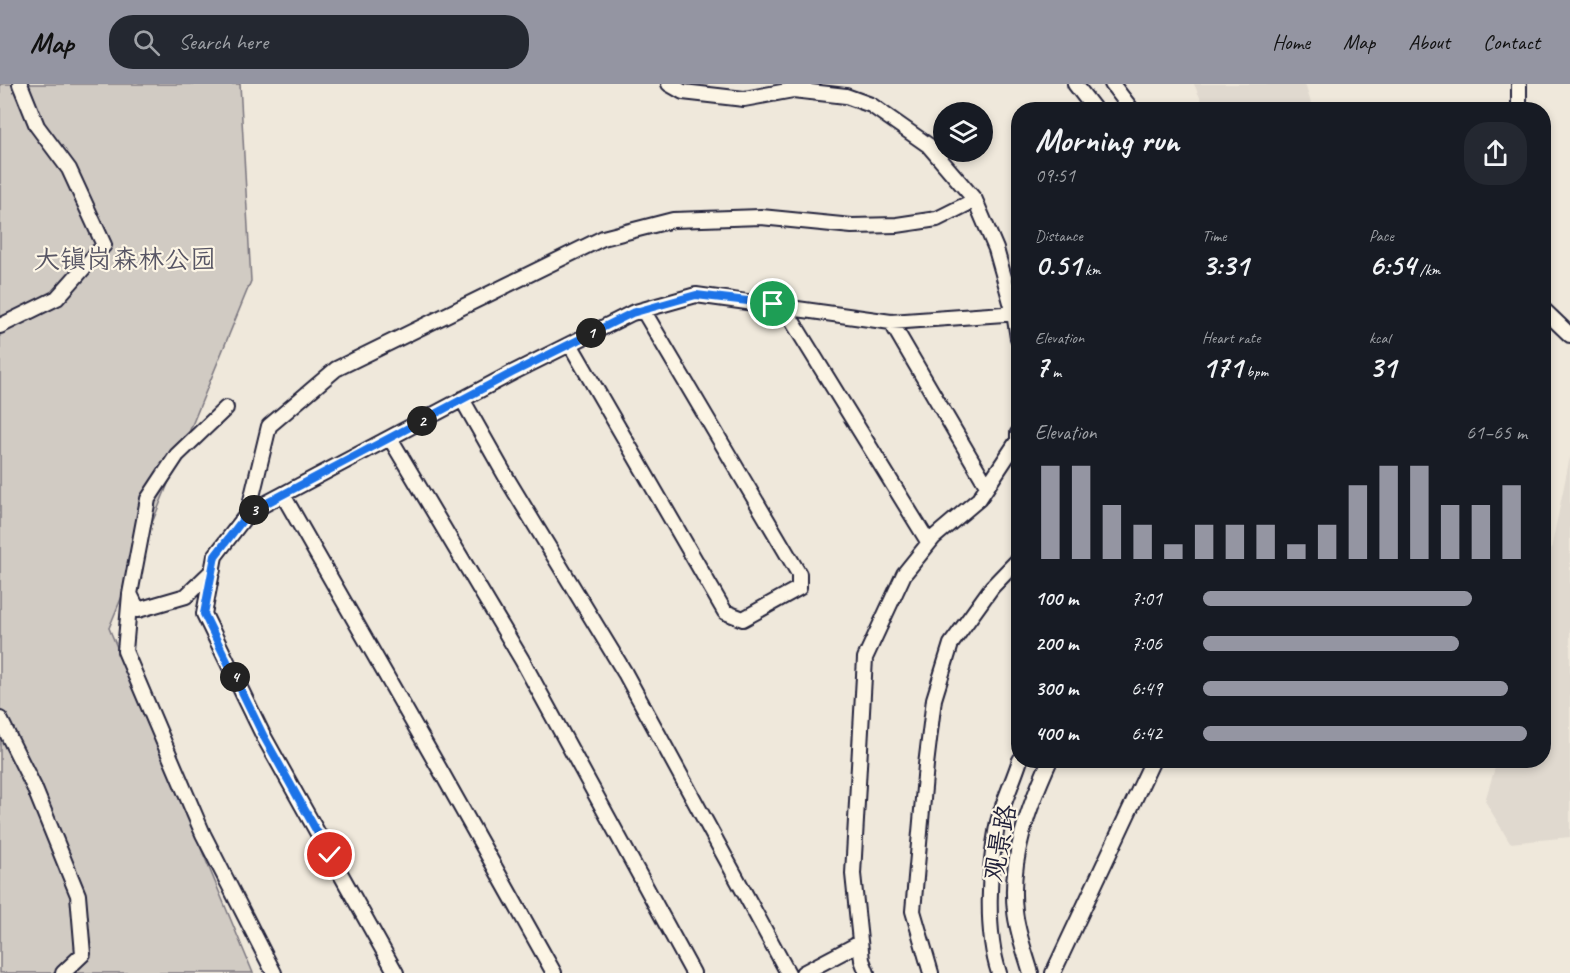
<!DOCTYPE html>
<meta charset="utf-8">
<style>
:root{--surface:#171b24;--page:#242831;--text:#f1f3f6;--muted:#9ea1a6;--accent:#9495a2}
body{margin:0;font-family:Caveat,"LXGW WenKai TC",sans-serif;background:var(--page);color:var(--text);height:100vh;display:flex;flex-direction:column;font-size:22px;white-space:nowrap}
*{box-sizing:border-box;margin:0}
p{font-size:20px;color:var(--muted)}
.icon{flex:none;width:33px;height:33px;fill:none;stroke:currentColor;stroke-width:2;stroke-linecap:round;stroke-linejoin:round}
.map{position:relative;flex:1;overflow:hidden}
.side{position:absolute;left:1011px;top:18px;width:540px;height:666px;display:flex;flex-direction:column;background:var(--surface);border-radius:24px;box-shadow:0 3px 9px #0003}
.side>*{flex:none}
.tools{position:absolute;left:933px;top:18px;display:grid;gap:12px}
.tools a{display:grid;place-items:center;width:60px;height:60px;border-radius:50%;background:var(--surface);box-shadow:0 3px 9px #0003;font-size:30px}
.pin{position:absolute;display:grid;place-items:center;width:51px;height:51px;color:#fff;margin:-26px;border:3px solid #fff;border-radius:50%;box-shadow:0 2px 6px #0007}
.km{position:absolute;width:30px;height:30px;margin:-15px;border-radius:50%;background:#222;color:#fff;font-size:16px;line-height:30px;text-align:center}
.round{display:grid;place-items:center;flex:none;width:63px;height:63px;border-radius:24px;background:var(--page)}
.head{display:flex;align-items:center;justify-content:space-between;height:102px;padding:0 24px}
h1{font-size:33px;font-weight:700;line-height:45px}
.figures{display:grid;grid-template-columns:repeat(3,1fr);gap:9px;height:102px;padding:6px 24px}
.figures div{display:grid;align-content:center}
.figures b{font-size:30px;font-weight:700}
.figures small{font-size:16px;font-weight:400}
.figures p{font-size:16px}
.chart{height:168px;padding:12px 24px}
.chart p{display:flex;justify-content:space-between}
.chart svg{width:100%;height:108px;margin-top:6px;stroke:var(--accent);stroke-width:6}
ul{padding:0 24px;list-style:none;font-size:20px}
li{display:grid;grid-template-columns:96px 72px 1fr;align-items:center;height:45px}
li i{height:15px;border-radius:8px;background:var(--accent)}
header{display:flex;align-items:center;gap:36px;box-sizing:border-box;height:84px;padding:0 30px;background:var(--accent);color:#111}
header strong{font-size:28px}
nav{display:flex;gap:33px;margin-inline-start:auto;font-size:21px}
.search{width:420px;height:54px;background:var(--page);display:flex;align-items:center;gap:15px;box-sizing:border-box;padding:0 21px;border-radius:24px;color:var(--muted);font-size:22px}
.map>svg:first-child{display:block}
.built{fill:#e0d9cf}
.green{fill:#d1cbc3;stroke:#7a767f;stroke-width:1.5}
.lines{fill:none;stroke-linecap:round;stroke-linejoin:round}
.minor-casing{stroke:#22223b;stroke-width:18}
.minor{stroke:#fcf5e5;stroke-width:14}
.route-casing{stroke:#fff;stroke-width:12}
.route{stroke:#1a73e8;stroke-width:8}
.labels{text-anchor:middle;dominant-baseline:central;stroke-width:4.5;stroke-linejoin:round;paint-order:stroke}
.park-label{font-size:26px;fill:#575564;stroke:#fcf5e5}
.street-label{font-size:26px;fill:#22223b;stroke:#fcf5e5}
</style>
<header>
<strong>Map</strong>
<div class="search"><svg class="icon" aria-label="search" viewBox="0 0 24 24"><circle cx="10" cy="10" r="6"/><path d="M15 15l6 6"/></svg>Search here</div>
<nav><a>Home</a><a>Map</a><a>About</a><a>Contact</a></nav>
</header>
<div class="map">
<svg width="1570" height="889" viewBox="0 0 1570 889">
<rect width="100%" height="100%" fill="#efe8db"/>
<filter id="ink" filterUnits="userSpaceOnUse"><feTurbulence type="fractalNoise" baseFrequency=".0167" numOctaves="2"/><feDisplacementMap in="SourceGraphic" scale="12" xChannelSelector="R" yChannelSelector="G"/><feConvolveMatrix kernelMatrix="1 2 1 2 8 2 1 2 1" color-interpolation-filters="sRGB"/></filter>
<g filter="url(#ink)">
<path class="built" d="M1194,0h111l8,25h-108z
M1570,373v380l-60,6 -25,-42 12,-40 47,-1v-177z"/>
<path class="green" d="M0,0h240l11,197 -142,347 144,345h-253z"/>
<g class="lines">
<g class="minor-casing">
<path id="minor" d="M669,0l14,8 61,7 49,-9 53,6 25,9 57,40 47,55 21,49 18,64 4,25
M1075,0l20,26
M1112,0l20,26
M1519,19v-19
M783,222l146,237
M1544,226l26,25
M891,238l96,164
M0,242l57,-28 47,-53 -35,-76 -32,-43 -17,-42
M570,260l155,268 18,7 56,-31v-14l-156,-264
M462,315l47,83 116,191 163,300
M390,354l132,222 171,313
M283,411l160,280 111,198
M248,429l21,-87 67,-57 267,-131 70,-18 88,-3 91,9 45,-1 40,-6 38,-19
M213,486l-27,26 -48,14 -8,-16 18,-95 29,-44 49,-47
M130,510l-5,57 78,183 71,139
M0,635l34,68 44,108 5,59 -20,19
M396,889l-132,-236 -60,-123 11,-58 33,-43 264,-140 120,-60 64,-18 195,27 127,-9
M803,889l57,-30
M867,889l-5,-13 -9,-86 12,-216 39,-84 29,-36 46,-39 39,-59v-7
M931,889l-18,-62 13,-146 8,-66 17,-55 41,-57 26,-27
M999,889c-14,-42 -10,-104 -2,-147 5,-22 16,-44 23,-66
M1031,889c-6,-21 -14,-41 -16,-62 -6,-52 14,-105 35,-151
M1053,889l100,-213"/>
</g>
<use href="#minor" class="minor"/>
</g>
</g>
<g class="lines" filter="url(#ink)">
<g class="route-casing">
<path id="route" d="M330,771l-66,-118 -60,-123 11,-58 33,-43 264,-140 120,-60 64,-18 77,9"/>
</g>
<use href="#route" class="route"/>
</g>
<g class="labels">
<g class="park-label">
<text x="125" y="175">大镇岗森林公园</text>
</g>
<g class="street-label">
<text transform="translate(1000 759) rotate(-79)">观景路</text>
</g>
</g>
</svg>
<div class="tools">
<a><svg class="icon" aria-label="layers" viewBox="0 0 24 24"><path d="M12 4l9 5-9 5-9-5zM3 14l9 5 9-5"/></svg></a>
</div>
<div class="pin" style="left:773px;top:220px;background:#1e9e55"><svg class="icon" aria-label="arrive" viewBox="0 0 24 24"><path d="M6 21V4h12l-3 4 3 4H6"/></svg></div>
<div class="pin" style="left:330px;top:771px;background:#d93025"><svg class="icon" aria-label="check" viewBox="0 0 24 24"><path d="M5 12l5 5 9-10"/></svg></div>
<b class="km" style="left:591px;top:249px">1</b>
<b class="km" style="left:422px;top:337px">2</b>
<b class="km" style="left:254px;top:426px">3</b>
<b class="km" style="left:235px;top:593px">4</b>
<section class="side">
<div class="head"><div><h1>Morning run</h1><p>09:51</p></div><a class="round"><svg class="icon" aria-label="share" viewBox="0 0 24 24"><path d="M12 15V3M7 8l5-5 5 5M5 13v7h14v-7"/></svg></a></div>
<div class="figures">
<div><p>Distance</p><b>0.51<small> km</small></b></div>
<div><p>Time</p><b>3:31</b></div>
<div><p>Pace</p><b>6:54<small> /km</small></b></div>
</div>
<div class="figures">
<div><p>Elevation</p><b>7<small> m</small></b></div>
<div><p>Heart rate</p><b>171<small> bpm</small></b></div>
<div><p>kcal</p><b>31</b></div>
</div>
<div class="chart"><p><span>Elevation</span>61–65 m</p>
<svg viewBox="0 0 160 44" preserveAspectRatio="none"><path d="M5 44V6M15 44V6M25 44V22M35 44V30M45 44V38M55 44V30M65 44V30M75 44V30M85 44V38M95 44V30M105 44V14M115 44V6M125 44V6M135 44V22M145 44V22M155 44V14"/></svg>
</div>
<ul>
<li><b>100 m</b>7:01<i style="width:83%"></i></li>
<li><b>200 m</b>7:06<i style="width:79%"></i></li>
<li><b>300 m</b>6:49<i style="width:94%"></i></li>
<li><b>400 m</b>6:42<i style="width:100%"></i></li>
</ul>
</section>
</div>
